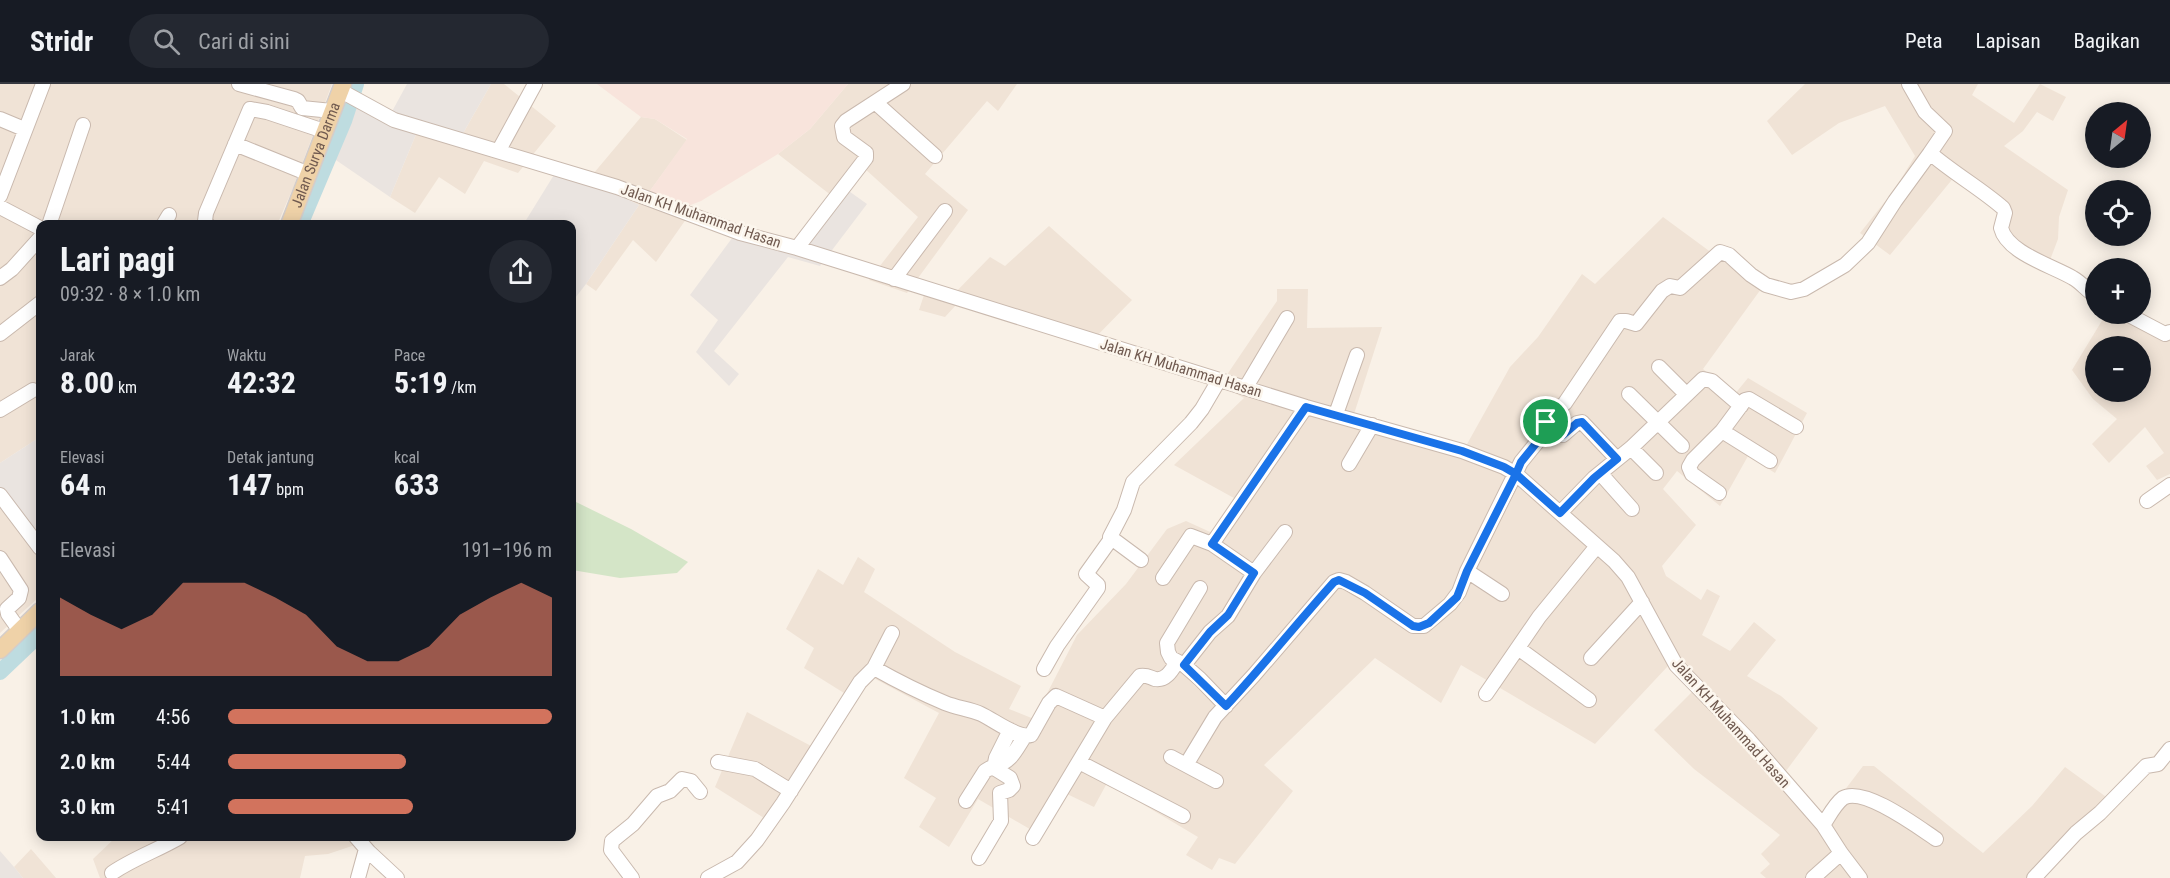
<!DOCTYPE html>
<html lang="id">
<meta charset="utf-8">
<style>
:root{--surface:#171b24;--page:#242831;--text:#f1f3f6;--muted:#9ea1a6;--line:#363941;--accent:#d2735d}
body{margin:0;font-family:"Roboto Condensed",sans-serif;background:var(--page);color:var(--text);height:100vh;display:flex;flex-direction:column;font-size:22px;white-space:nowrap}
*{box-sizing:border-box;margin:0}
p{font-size:20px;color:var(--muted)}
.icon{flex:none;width:33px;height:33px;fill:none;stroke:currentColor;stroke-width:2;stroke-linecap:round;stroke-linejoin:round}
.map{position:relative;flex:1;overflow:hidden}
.side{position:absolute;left:36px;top:136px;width:540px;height:621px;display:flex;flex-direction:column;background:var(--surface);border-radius:12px;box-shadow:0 3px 15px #0003}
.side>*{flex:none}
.needle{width:39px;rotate:29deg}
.controls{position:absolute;left:2085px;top:18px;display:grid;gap:12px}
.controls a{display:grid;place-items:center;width:66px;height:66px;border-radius:50%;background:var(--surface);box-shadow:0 3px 15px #0003;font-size:30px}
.pin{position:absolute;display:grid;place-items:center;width:51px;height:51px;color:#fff;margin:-26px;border:3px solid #fff;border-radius:50%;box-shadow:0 2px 6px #0007}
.round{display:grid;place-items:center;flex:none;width:63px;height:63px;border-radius:32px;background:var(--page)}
.head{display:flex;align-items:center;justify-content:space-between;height:102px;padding:0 24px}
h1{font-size:33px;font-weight:700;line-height:45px}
.figures{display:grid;grid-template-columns:repeat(3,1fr);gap:9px;height:102px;padding:6px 24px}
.figures div{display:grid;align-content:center}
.figures b{font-size:30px;font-weight:700}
.figures small{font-size:16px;font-weight:400}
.figures p{font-size:16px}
.chart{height:168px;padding:12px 24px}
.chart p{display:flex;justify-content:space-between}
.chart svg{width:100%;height:108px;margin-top:6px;fill:var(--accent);opacity:.7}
ul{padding:0 24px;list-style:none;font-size:20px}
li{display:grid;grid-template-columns:96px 72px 1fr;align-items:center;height:45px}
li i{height:15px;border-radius:8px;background:var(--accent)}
header{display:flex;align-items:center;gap:36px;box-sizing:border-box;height:84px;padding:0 30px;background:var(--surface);border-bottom:2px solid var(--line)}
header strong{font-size:28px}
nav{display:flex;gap:33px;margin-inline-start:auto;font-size:21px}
.search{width:420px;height:54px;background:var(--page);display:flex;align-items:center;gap:15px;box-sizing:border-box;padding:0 21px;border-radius:33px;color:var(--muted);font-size:22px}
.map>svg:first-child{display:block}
.residential{fill:#f0e3d6;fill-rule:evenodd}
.commercial{fill:#f8e4dc}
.industrial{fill:#eae4e0}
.green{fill:#d4e5c7}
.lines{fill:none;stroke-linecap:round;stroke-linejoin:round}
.river{stroke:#bedce0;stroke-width:16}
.minor-casing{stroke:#c9b9ae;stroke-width:16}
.major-casing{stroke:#d4cdca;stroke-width:19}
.minor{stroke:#fff;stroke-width:14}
.major{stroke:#efd2a8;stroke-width:16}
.route-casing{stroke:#fff;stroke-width:12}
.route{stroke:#1a73e8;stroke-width:8}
.labels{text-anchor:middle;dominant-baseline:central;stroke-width:5;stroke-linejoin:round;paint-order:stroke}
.street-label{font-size:15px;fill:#6f594f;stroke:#fcf6ed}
</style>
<header>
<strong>Stridr</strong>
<div class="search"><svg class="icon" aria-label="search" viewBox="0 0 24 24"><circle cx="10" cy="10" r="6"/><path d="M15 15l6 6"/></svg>Cari di sini</div>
<nav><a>Peta</a><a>Lapisan</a><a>Bagikan</a></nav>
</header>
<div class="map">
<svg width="2170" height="794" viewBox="0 0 2170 794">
<rect width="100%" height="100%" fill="#f9f1e7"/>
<path class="residential" d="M0,0h332l-39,104 -16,37h-237v212l-40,26z
M491,0h13l52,42 -38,47 -34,-12 -19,33 -26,-17 -24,36 -25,-16 27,-65 40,12z
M848,0h169l-19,27 -11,-10 -62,73 43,36 -61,83 -38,-13 49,-63 -54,-49 -32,28 -54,-42 32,-25z
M1805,0h173l-6,11 42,28 26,-39 26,13 -13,24 -16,-9 -14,19 -19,15 64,44 -9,27 -1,22 -11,29 -47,-43 7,-11 -52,-38 -65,79 -30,-22 35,-44 20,-33 -30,-50 -46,17 -47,32 -25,-34z
M641,33l14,2 32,21 -40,55 42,20 -33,47 -23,-22 -37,51 -10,-7 53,-79 -51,-25z
M1663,133l98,72 -58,80 31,26 14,-17 59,35 -32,60 -27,-17 -28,50 -43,-35 -14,18 33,36 -34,41 4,10 35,24 6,-11 13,7 -18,39 28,16 24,-29 22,18 -29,36 34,20 37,32 -35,47 39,45 41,-54h11l109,87 49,-47 33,-39 44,32 -73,79h-270l-6,-5 10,-9 -9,-10 19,-19 -86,-66 -40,-39 38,-38 -24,-26 -73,78 -134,-79 -20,38 -66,-45 -111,107 29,26 -58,73 -16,-6 -7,12 -26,-15 12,-18 -91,-54 -13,24 -27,-13 -27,41 -62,-36 -29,48 -30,-20 17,-29 -32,-20 35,-65 -73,-39 -14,24 -48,-30 10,-20 -28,-19 32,-60 25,16 15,-28 17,12 -11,23 91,60 66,34 -12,23 25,10 43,-84 49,-51 41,-55 19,-8 33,15 24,-33 -69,-38 70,-67 -24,-13 57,-84v-12h31l-1,39 75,-1 -28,87 112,32 44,-79 28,-30 44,-63 13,10z
M1049,142l83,74 -43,44 -133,-39 -11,12 -26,-7 6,-18 23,8 42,-43 15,9z
M2106,230h32l29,19 3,-5v146l-13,6 -11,-14 18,-13 -19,-26 -36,36 -17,-19 25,-25 -24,-20 -21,-29zM2096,262h44v46h-44z
M0,415l40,52v45l-40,37z
M747,628l66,35 -46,73 -52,-33z
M116,753h246l-4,7 -30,10 -23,2 -5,22h-200l-7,-19z
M31,765l25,29h-33l-9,-11z"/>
<path class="commercial" d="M597,0h251l-38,45 -32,25 -77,47 -21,8 -33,-14 40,-56 -32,-20 -14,-2z"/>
<path class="industrial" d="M407,0h84l-34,60 -40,-12 -27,65 -60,-41 25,-54 34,15z
M557,86l31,10 51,25 -53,79 -14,18v-77h-49z
M846,105l21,15 -47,62 -32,-9 -74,94 25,23 -10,12 -33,-34 22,-32 -28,-25 48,-65 53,18z
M40,353v114l-40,-52v-36z
M0,767l14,16 9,11h-23z"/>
<path class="green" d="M572,416l59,29 57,33 -11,11 -57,5 -48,-8z"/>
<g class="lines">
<path class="river" d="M300,141l44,-104 12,-37
M0,588l40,-38"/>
<g class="minor-casing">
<path id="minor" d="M239,0l55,15 4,2 4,7 30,3
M1909,0l16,28 20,19 -15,22c23,20 50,35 73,55l2,5 -4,15c6,25 52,38 72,50 9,5 14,13 23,18
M341,7l53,29 223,67 123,46 57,15 509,159 156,44 42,16 12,7 98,87 14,16 48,88 73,75 74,85 18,28 19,25
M876,19l59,53
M0,35l24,10
M235,60l74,30
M499,66l36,-66
M0,112l43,-112
M0,123l40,21
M49,141l34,-100
M163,141l6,-10
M208,141l-3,-4 1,-8 44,-104 17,3 57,19
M797,164l69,-90v-5l-22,-16 -2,-11 4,-5 57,-37
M0,194l12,-9 28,-31
M894,195l51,-68
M2127,230l38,20 5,-2
M0,250l40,-31
M1659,283l27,27
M1246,303l41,-69
M1629,310l53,52
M0,326l33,-20
M1336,330l21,-59
M1546,338l17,13 14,-12 5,-1 35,37
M1722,347l48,30
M1631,364l25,25
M1349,380l23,-39
M1600,389l32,36
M1719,409l-27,-19 -3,-7 4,-7 29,-29 23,-31 4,-1 47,28
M0,411l40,53
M2147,417l23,-16
M1560,429l34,-35 37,-30 72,-69 9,2 29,25
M1212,460l94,-137
M0,474l21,32 -2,8 -12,11 1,5 12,17
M1141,476l-31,-23 14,-27 9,-28 58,-59 11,-14 17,-29
M1467,487l35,23
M1163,494l28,-42 21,8 42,29
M1200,504l-33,55 1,9 3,6 13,7 16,14 26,27
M1518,564l71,52
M1591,574l51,-56
M1184,581l26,-33 18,-16 26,-43 31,-41
M874,584c23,13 47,25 71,35 12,5 25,6 36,11 13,6 37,25 50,21l18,-32 7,-7 49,22
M1044,585l13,-23 41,-58v-3l-12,-11 25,-35
M1486,610l53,-77 58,-71
M1171,673l45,24
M718,678l37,7 36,22
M1079,678l104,54
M1186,681l29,-48 39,-42 80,-93 5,-2 7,2 19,11 48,33h11l26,-22 9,-12 8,-21 54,-109 17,-21 10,-23 17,-15 55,-82h6l10,3 26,-33 8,-5 10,2 40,-36 9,3 22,20 15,10 25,7 13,-3 41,-24 23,-22 27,-42 35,-48
M995,682c16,-3 21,-17 30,-30
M966,717l19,-30 5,-3h4
M1823,741c6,-9 12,-21 20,-27 21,-12 75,29 93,41
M356,753l13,15 28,26
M1033,754l72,-120 35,-42c7,-1 9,1 15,3 11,2 17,-9 22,-17
M979,774l22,-37 -1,-28 9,-3 4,-4 -3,-8 -16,-10 2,-10 14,-28
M112,789c22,-15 46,-23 68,-36
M358,794l8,-29
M632,794l-21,-28 1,-9 21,-17 24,-28 13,-5 12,-12 9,2 9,11
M708,794l29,-16 20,-22 26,-37 77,-121 14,-14 18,-35
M1813,794l28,-25
M2034,794l42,-45 24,-20 46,-47 12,-2 12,-15"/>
</g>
<g class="major-casing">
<g id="major">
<path id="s1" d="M289,141l54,-141"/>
<path d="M0,566l40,-39"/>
</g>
</g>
<use href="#minor" class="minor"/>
<use href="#major" class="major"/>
</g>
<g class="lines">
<g class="route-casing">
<path id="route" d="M1546,338l-8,19 -17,21 -5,12 -12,-7 -42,-16 -156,-44 -94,137 42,29 -26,42 -18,17 -26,33 42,41c37,-40 71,-83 108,-124l5,-2 26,13 48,33 6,1 10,-4 28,-26 10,-26 49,-97 44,39 34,-35 23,-19 -35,-37 -5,1 -14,12 -17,-13"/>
</g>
<use href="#route" class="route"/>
</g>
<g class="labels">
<g class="street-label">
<text stroke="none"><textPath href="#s1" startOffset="75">Jalan Surya Darma</textPath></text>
<text transform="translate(701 132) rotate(19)">Jalan KH Muhammad Hasan</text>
<text transform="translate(1181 284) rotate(17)">Jalan KH Muhammad Hasan</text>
<text transform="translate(1731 639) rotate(48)">Jalan KH Muhammad Hasan</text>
</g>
</g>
</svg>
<div class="controls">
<a><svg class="needle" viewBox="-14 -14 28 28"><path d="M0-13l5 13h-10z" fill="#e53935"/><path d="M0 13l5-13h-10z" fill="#9ea1a6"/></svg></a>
<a><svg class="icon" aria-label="locate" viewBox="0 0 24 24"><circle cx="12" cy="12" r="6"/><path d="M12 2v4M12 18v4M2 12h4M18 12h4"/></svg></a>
<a>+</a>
<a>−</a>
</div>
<div class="pin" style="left:1546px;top:338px;background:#1e9e55"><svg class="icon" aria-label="arrive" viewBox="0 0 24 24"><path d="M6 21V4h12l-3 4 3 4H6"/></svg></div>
<section class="side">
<div class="head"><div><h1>Lari pagi</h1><p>09:32 · 8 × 1.0 km</p></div><a class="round"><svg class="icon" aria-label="share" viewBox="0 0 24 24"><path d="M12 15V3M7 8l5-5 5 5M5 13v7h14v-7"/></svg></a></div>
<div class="figures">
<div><p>Jarak</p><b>8.00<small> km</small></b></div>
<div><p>Waktu</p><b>42:32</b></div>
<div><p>Pace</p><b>5:19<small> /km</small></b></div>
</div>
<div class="figures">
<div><p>Elevasi</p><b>64<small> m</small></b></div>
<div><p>Detak jantung</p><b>147<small> bpm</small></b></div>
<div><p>kcal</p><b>633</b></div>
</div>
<div class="chart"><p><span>Elevasi</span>191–196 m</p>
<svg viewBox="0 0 160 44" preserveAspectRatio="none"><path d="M0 44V12L10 19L20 25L30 19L40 6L50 6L60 6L70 12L80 19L90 32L100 38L110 38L120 32L130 19L140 12L150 6L160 12V44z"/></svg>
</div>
<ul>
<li><b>1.0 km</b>4:56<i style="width:100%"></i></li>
<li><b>2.0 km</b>5:44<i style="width:55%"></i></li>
<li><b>3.0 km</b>5:41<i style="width:57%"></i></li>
</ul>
</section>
</div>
